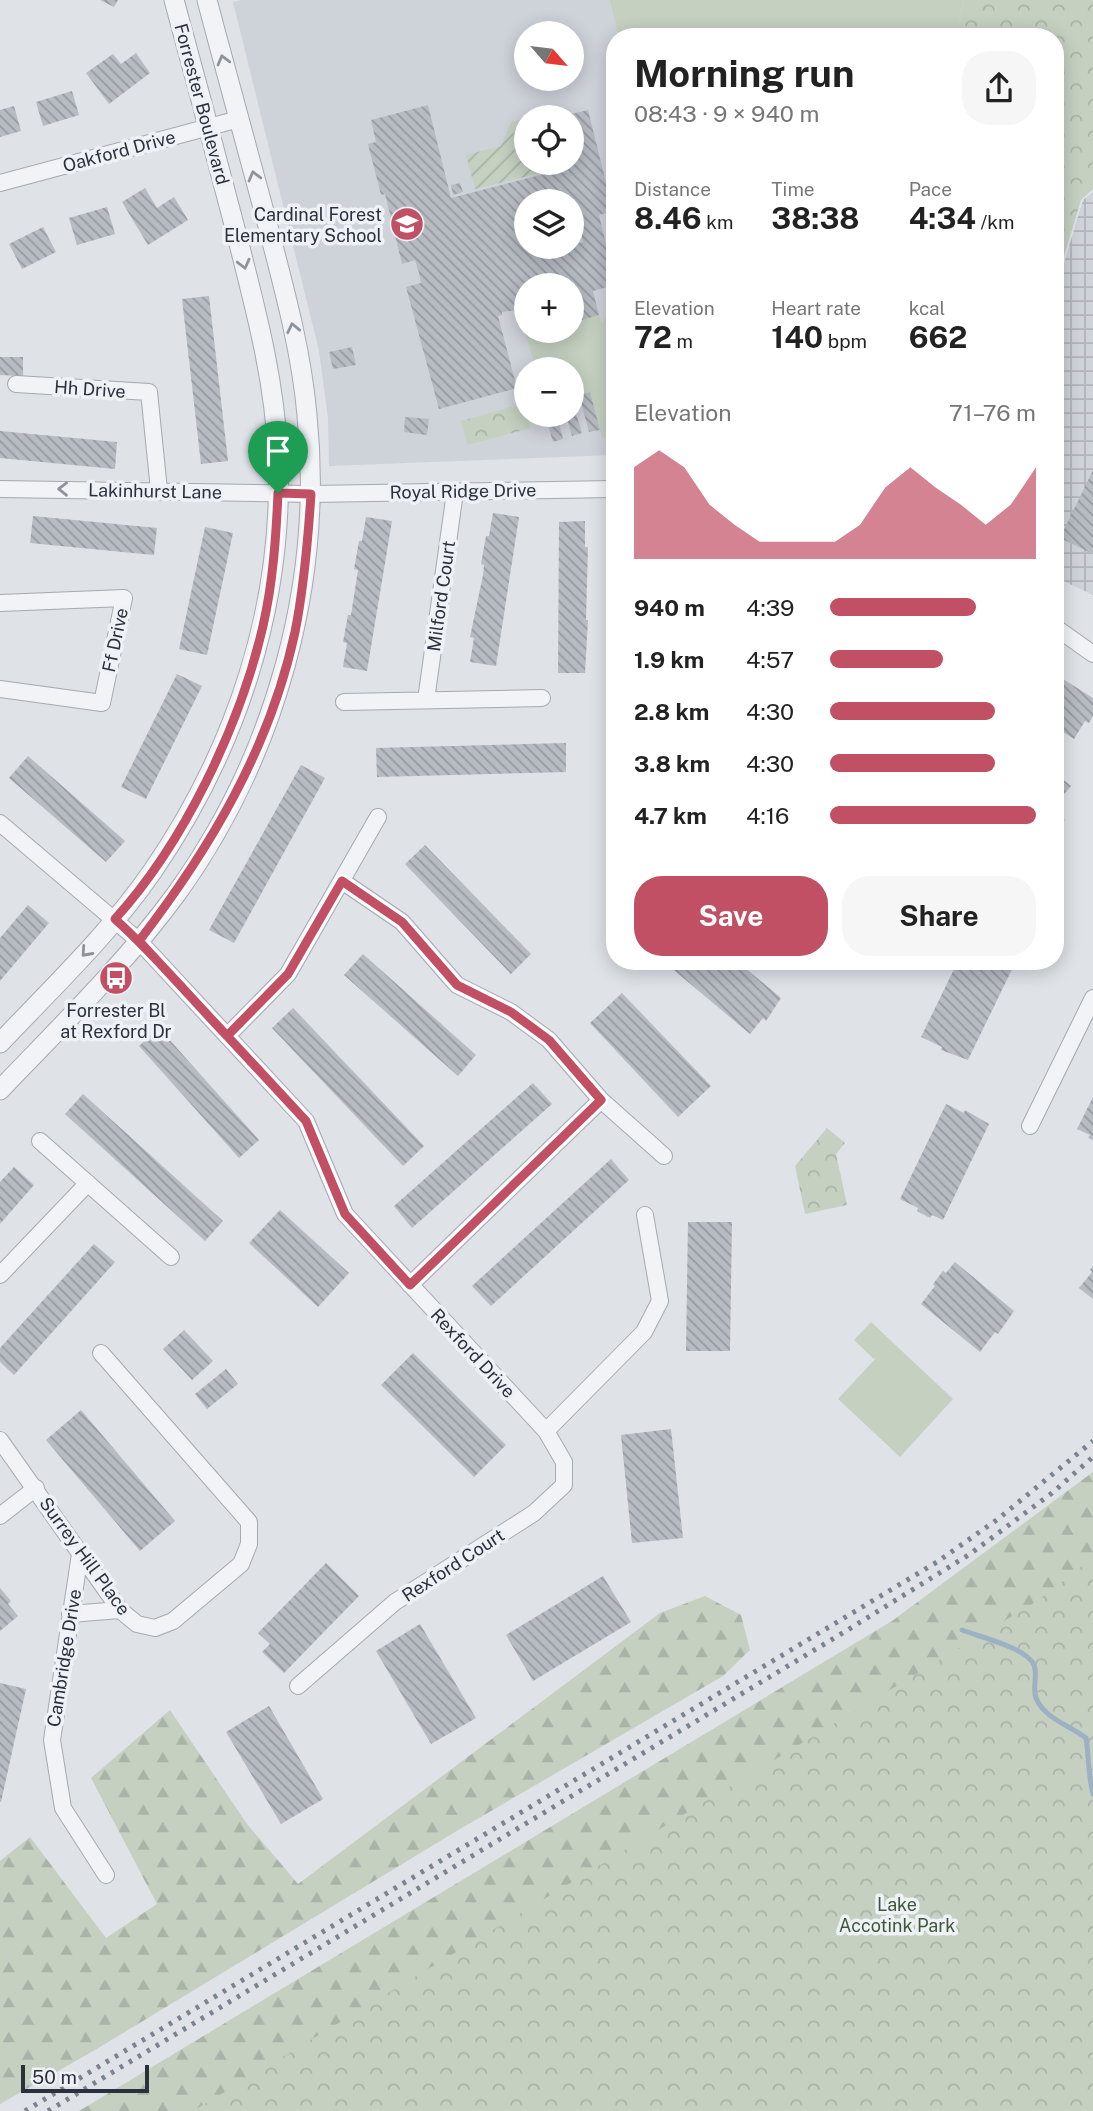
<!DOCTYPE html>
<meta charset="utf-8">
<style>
:root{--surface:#fff;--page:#f6f6f6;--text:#222;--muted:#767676;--accent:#c15064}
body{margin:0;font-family:"Public Sans",sans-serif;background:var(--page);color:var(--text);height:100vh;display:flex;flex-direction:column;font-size:26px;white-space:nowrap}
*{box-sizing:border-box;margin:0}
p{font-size:23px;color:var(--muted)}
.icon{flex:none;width:38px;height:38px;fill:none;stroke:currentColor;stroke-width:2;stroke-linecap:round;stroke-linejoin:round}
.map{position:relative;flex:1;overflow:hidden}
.panel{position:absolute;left:606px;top:28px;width:458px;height:942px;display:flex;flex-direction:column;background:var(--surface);border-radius:28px;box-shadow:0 4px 18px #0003}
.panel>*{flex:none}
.needle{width:46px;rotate:118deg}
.controls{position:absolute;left:514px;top:21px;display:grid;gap:14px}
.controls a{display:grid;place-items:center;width:70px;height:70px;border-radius:50%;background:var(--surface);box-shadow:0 4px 18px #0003;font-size:35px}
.scale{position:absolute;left:21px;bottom:18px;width:128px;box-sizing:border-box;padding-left:7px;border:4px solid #2a313d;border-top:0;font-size:19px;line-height:24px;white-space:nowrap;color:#2a313d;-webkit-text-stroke:5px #eef1f5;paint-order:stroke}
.pin{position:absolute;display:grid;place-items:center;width:60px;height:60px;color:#fff;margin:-72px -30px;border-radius:50% 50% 50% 0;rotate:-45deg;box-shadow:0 0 7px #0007}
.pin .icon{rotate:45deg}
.round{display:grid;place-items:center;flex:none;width:74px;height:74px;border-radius:28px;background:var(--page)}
.headline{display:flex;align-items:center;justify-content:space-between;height:119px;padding:0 28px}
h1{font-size:38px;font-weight:700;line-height:52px}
.metrics{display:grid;grid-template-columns:repeat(3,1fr);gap:10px;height:119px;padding:7px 28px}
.metrics div{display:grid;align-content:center}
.metrics b{font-size:30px;font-weight:700}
.metrics small{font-size:19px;font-weight:400}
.metrics p{font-size:19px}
.chart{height:196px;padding:14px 28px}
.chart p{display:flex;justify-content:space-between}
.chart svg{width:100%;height:126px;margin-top:7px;fill:var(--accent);opacity:.7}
.action{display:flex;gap:14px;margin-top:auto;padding:14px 28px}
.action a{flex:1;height:80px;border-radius:28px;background:var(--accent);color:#fff;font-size:28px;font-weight:700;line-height:80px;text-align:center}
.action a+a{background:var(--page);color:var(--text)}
ul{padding:0 28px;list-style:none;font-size:23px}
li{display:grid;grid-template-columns:112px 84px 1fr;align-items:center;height:52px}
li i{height:18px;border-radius:9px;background:var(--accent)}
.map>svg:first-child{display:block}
.built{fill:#ced2d9;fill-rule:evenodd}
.industrial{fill:url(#industrial-grid)}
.grass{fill:#c5d0c1}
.forest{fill:url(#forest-firs)}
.park{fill:url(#park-crowns)}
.garden{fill:url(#garden-furrows)}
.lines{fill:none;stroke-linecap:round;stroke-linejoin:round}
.stream{stroke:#9eb1c4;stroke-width:5}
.building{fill:url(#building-back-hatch);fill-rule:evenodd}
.minor-casing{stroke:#a5a9b1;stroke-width:18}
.tertiary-casing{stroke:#a5a9b1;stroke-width:21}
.minor{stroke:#f2f3f6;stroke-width:16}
.tertiary{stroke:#f2f3f6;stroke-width:19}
.rail{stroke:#7a838f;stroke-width:5;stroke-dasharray:3.5 7;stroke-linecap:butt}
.oneway{stroke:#8e929a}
.route-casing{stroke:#fff;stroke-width:14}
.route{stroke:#c15064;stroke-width:9}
.labels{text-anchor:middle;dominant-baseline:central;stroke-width:7;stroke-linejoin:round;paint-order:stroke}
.street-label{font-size:18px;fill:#2a313d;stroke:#eef1f5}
.poi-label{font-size:18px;fill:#2a313d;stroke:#eef1f5;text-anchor:end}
.park-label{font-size:18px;fill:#3f5738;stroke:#eef1f5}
</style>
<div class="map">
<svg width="1093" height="2111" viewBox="0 0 1093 2111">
<defs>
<pattern id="industrial-grid" width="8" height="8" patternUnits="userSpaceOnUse" patternTransform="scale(1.75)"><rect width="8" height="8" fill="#ced2d9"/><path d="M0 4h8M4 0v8" fill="none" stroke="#b1b5bb"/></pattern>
<pattern id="forest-firs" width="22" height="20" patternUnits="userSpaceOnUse" patternTransform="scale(1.75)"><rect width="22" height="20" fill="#c5d0c1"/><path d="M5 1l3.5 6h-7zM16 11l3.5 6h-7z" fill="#a9b3a7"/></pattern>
<pattern id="park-crowns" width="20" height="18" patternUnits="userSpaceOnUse" patternTransform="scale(1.75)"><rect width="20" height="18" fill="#c5d0c1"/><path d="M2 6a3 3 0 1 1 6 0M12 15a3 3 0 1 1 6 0" fill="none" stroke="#a9b3a7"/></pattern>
<pattern id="garden-furrows" width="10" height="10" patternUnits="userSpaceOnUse" patternTransform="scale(1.75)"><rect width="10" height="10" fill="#c5d0c1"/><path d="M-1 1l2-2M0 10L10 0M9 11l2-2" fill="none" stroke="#a9b3a7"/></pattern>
<pattern id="building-back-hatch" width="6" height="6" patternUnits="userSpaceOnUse" patternTransform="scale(1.75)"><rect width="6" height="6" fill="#b7bcc3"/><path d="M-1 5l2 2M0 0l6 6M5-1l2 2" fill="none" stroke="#9599a0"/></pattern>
</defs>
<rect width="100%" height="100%" fill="#dfe2e7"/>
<path class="built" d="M242,0h722l-10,37h-340v418l-285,11 -1,-48 -9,-67 -86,-349zM527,33h45v46h-45zM527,117h45v46h-45zM527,201h45v46h-45zM527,285h45v46h-45zM527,369h45v46h-45z"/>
<path class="industrial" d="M1093,192v403l-38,-18v-284l28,-93z"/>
<path class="grass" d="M610,0h354l-10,37h-335z
M614,302v133l-12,3 -12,-46 -12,3 -2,-7 -4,1v-20h-36l-10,-34 26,-4 1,2 19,-2v-8l27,-8 3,9z
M871,1322l82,77 -53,58 -62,-58 39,-42 -3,2 -20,-19z"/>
<path class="forest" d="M1093,1472v639h-1014l813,-490z
M705,1596l36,19 9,35 -27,26 -263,153 -365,221 -95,54v-243l30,-24 76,101 51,-34 -66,-126 79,-68 77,114 51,60 362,-271z"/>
<path class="park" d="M964,0h129v189l-12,11 -26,86v-249h-101z
M525,403l6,25 -64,17 -6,-24z
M827,1128l18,15 -9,11 11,51 -42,9 -10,-48z
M1093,1558v553h-900l844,-510z"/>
<path class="garden" d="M526,118l1,45h10l3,10 -65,16 -9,-34 35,-9 10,-24z"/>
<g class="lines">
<path class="stream" d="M962,1630c18,7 65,18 72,35 4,10 -2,23 2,33 9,21 33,27 50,40 3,19 2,37 7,56"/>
</g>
<path class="building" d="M100,0h18l-4,7z
M136,53l14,20 -41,31 -23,-31 27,-19 8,10z
M72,91l7,24 -36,11 -7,-24z
M428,105l23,93 109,-28 -2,-7h14v-46l-8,-1 24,-6 25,101 -14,4 15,63v7l-21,6 6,24 -27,8v-38h-45v46l10,1 -11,3 -7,-25 -17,2v3l-4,1 19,72 -78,21 -33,-122 15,-4 -2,-10 -4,-13 -13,4 -17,-70 -4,1 -13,-51 8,-2 -5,-22zM527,201h45v18l9,-3 2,9 -4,1 4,16 -41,11 -1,-6h-14z
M14,106l7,25 -21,6v-27z
M460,183l3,9 -10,3 -2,-10z
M145,188l12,20 17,-11 14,23 -40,25 -26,-43z
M107,207l8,27 -38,11 -8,-27z
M43,227l13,25 -34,17 -13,-25z
M209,296l19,165 -27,3 -19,-165z
M352,347l4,18 -23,4 -4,-17z
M0,357h23v19l-23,-1z
M590,392l10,38 -11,2 -10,-37z
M572,401l10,32 -10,3 -6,-21h6z
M545,415h12l6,24 -10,3z
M405,417l24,2 -2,16 -23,-3z
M0,431l117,11 -2,27 -115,-11z
M1093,470v84l-33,-16z
M493,513l26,4 -23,149 -26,-4 4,-24 -4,-1 13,-62 1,-10 -3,-1 5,-28h3z
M33,516l124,12 -3,27 -124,-12z
M366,517l26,4 -25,150 -24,-4 4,-24 -4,-1 5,-27h3l7,-45 -4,-1 5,-28h3z
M585,521v26h3l-2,73h2l-3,53h-27l1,-151z
M205,527l28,6 -26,122 -28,-6z
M177,674l25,12 -56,113 -25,-12z
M1055,674l38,24v18l-4,7 -4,-2 -11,18 -19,-12z
M566,743v29l-189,5 -1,-29z
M28,756l97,85 -19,21 -97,-84z
M301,765l24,13 -91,165 -25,-13z
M1055,773l16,13 -16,19z
M1055,812l10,8 -10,11z
M425,845l106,109 -20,20 -106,-110z
M28,905l21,18 -49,58v-43z
M363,954l113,101 -18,21 -114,-101z
M673,961h64l44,37 -15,23 -3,-3 -13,16 -81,-68z
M958,961h58l-48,99 -27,-10 1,-3 -21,-10z
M622,993l89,93 -33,31 -88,-94z
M293,1008l131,138 -21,20 -131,-138z
M159,1028l100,112 -20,18 -100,-112z
M533,1083l19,21 -140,124 -18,-22z
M83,1094l140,127 -18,20 -140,-127z
M1093,1097v43l-5,-2 2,-3 -13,-6z
M946,1104l18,9 1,-3 24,14 -46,96 -11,-5 -2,3 -13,-7 1,-3 -18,-9z
M611,1159l18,21 -138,126 -19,-20z
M14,1167l20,18 -34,39v-42z
M280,1210l69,63 -31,34 -69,-64z
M688,1222h44l-2,129h-44z
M94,1244l21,18 -101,113 -14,-13v-14z
M955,1262l59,49 -16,23 -3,-2 -15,20 -59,-48 14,-18 -2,-2 10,-13 3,2z
M1093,1266v33l-14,-11 13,-16 -2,-2z
M184,1330l29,31 -21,19 -29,-31z
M413,1353l93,92 -32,32 -93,-92z
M226,1369l12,15 -31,25 -12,-15z
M81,1410l94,111 -35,30 -94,-111z
M671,1429l12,109 -51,5 -11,-108z
M326,1563l33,33 -75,77 -22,-21 8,-8 -12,-11z
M603,1576l28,46 -98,59 -27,-46z
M0,1588l11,13 -3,3 10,12 -18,15z
M420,1624l56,94 -45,26 -55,-93z
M0,1683l26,6 -25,113h-1z
M269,1706l54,93 -42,25 -55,-92z"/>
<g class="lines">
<g class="minor-casing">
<path id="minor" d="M0,183l239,-64
M16,384l133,8 10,98
M0,489l311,5 303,-5
M0,603l124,-5 -22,105 -102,-14
M1055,627l38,27
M426,700l29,-208
M344,702l198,-4
M0,823l139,118 167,180 39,93 201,217 18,31v23l-30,28 -139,89 -97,84
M342,881l60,41 55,63 54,27 38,28 52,60 63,56
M227,1036l61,-62 90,-157
M1030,1126l63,-128
M40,1141l131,116
M0,1275l88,-92
M410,1285l191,-185
M546,1431l98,-99 16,-31 -15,-86
M0,1440l120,170 17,14 18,4 18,-7 68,-57 8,-20v-22l-148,-169
M0,1516l36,-28
M80,1554l-28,186 11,68 43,67
M70,1614l50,-4"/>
</g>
<g class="tertiary-casing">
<path id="tertiary" d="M0,1043c52,-55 109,-109 152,-171 84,-122 132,-266 126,-415 -3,-77 -23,-150 -42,-225 -20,-77 -41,-155 -62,-232
M0,1090c61,-64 125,-126 177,-197 98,-137 147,-310 130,-478 -6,-68 -25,-134 -42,-200 -19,-71 -39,-143 -58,-215"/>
</g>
<use href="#minor" class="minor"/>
<use href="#tertiary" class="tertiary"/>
<path class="rail" d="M25,2111l912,-549 61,-43 95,-78
M48,2111l798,-480 124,-77 82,-61 41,-36"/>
</g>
<defs><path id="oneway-chevron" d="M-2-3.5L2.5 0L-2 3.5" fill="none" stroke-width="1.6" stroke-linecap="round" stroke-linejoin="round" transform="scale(1.75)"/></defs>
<g class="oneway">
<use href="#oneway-chevron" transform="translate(223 60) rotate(-105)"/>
<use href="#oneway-chevron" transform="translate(254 176) rotate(-105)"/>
<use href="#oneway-chevron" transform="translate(244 264) rotate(76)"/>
<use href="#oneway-chevron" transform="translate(293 328) rotate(-102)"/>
<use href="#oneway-chevron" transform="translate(63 489) rotate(-179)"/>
<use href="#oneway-chevron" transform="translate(86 952) rotate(132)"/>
</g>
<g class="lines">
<g class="route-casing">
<path id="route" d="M278,493l33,1c-3,46 -7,93 -16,138 -25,116 -85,217 -156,309l167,180 39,93 65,71 191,-185 -52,-60 -38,-28 -54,-27 -55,-63 -60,-41 -54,93 -61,62c-37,-39 -72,-81 -112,-117 69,-76 125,-193 148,-293 10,-44 13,-88 15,-133"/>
</g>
<use href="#route" class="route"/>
</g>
<defs>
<g id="school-disc" transform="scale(1.75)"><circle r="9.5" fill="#c15064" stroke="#eef1f5"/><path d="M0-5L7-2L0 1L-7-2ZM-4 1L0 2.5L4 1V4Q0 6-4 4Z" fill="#fff"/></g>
<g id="bus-disc" transform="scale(1.75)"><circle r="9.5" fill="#c15064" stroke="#eef1f5"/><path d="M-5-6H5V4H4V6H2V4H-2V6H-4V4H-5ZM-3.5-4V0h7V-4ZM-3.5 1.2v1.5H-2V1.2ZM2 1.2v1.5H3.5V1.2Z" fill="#fff"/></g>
</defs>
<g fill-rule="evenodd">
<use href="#school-disc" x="407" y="224"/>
<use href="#bus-disc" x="116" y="978"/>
</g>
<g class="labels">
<g class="street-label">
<text transform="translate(202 104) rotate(75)">Forrester Boulevard</text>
<text transform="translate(119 151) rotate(-15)">Oakford Drive</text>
<text transform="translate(90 389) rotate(4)">Hh Drive</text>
<text transform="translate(155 491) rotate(1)">Lakinhurst Lane</text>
<text transform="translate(463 491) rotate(-1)">Royal Ridge Drive</text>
<text transform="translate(441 596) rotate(-82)">Milford Court</text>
<text transform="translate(115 640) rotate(-78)">Ff Drive</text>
<text transform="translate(473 1353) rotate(47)">Rexford Drive</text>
<text transform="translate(85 1556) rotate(54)">Surrey Hill Place</text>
<text transform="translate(453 1565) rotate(-33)">Rexford Court</text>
<text transform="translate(64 1658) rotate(-81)">Cambridge Drive</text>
</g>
<g class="poi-label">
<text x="382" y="214">Cardinal Forest<tspan x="382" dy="21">Elementary School</tspan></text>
<text x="116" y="1010" text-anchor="middle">Forrester Bl<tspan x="116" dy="21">at Rexford Dr</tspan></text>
</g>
<g class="park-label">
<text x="897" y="1904">Lake<tspan x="897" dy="21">Accotink Park</tspan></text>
</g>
</g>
</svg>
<div class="controls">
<a><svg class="needle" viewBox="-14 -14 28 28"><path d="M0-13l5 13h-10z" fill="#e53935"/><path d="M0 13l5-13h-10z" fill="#767676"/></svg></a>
<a><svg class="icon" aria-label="locate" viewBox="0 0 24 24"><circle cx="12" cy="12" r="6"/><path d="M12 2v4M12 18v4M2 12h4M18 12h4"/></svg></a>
<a><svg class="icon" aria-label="layers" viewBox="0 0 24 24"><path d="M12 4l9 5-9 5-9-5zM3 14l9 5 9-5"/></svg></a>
<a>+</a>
<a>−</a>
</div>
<div class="scale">50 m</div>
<div class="pin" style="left:278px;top:493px;background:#1e9e55"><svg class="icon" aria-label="arrive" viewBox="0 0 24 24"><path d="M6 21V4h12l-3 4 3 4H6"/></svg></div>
<section class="panel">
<div class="headline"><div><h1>Morning run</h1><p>08:43 · 9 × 940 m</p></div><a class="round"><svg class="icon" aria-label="share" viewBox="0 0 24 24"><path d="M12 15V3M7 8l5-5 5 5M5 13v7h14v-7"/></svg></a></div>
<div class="metrics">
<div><p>Distance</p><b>8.46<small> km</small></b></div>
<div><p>Time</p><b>38:38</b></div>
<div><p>Pace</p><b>4:34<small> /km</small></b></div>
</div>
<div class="metrics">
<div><p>Elevation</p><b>72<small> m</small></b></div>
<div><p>Heart rate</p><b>140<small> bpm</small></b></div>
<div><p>kcal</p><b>662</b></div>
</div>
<div class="chart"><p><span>Elevation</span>71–76 m</p>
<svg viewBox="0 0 160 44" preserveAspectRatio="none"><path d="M0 44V12L10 6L20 12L30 25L40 32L50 38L60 38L70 38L80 38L90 32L100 19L110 12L120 19L130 25L140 32L150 25L160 12V44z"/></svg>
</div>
<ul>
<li><b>940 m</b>4:39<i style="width:71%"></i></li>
<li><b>1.9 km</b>4:57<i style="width:55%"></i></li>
<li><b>2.8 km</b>4:30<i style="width:80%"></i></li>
<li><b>3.8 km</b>4:30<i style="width:80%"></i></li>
<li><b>4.7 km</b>4:16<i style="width:100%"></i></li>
</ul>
<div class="action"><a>Save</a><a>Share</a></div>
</section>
</div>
